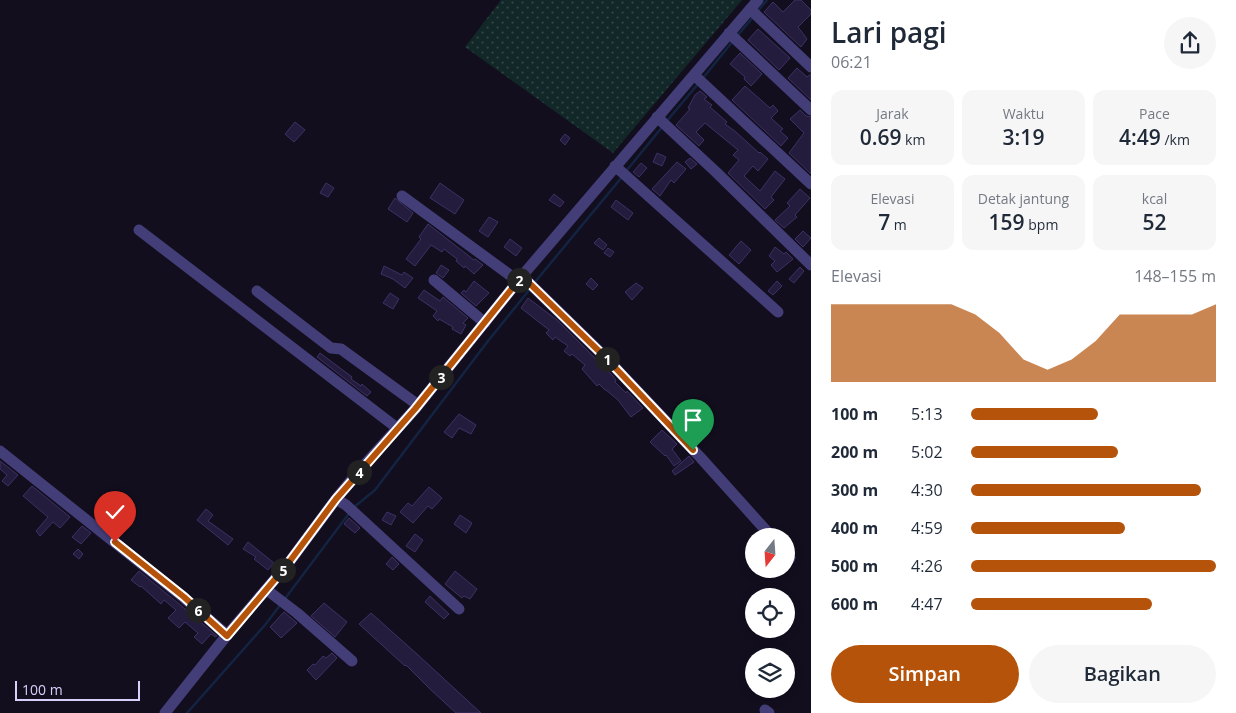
<!DOCTYPE html>
<html lang="id">
<meta charset="utf-8">
<style>
:root{--surface:#fff;--page:#f6f6f7;--text:#1f2937;--muted:#747a83;--accent:#b45309}
body{margin:0;font-family:"Open Sans",sans-serif;background:var(--page);color:var(--text);height:100vh;display:flex;flex-direction:column;font-size:19px;white-space:nowrap}
*{box-sizing:border-box;margin:0}
p{font-size:16px;color:var(--muted)}
.icon{flex:none;width:28px;height:28px;fill:none;stroke:currentColor;stroke-width:2;stroke-linecap:round;stroke-linejoin:round}
.map{position:relative;flex:1;overflow:hidden}
.drawer{display:flex;flex-direction:column;background:var(--surface);width:425px}
.drawer>*{flex:none}
.needle{width:32px;rotate:197deg}
.tools{position:absolute;left:745px;top:528px;display:grid;gap:10px}
.tools a{display:grid;place-items:center;width:50px;height:50px;border-radius:50%;background:var(--surface);box-shadow:0 2px 8px #0003;font-size:25px}
.scale{position:absolute;left:15px;bottom:12px;width:125px;box-sizing:border-box;padding-left:5px;border:2px solid #d7d0fa;border-top:0;font-size:14px;line-height:18px;white-space:nowrap;color:#d7d0fa;-webkit-text-stroke:4px #120e1e;paint-order:stroke}
.pin{position:absolute;display:grid;place-items:center;width:42px;height:42px;color:#fff;margin:-51px -21px;border-radius:50% 50% 50% 0;rotate:-45deg;box-shadow:0 0 5px #0007}
.pin .icon{rotate:45deg}
.km{position:absolute;width:25px;height:25px;margin:-12px;border-radius:50%;background:#222;color:#fff;font-size:14px;line-height:25px;text-align:center}
.round{display:grid;place-items:center;flex:none;width:52px;height:52px;border-radius:26px;background:var(--page)}
.overview{display:flex;align-items:center;justify-content:space-between;height:85px;padding:0 20px}
h1{font-size:28px;font-weight:600;line-height:38px}
.figures{display:grid;grid-template-columns:repeat(3,1fr);gap:8px;height:85px;padding:5px 20px}
.figures div{display:grid;align-content:center;border-radius:12px;background:var(--page);text-align:center}
.figures b{font-size:21px;font-weight:600}
.figures small{font-size:14px;font-weight:400}
.figures p{font-size:14px}
.chart{height:140px;padding:10px 20px}
.chart p{display:flex;justify-content:space-between}
.chart svg{width:100%;height:90px;margin-top:5px;fill:var(--accent);opacity:.7}
.cta{display:flex;gap:10px;margin-top:auto;padding:10px 20px}
.cta a{flex:1;height:58px;border-radius:30px;background:var(--accent);color:#fff;font-size:20px;font-weight:600;line-height:58px;text-align:center}
.cta a+a{background:var(--page);color:var(--text)}
ul{padding:0 20px;list-style:none;font-size:16px}
li{display:grid;grid-template-columns:80px 60px 1fr;align-items:center;height:38px}
li i{height:12px;border-radius:6px;background:var(--accent)}
main{display:flex;flex:1;min-height:0}
.map>svg:first-child{display:block}
.grass{fill:url(#grass-dots)}
.lines{fill:none;stroke-linecap:round;stroke-linejoin:round}
.stream{stroke:#132442;stroke-width:2.5}
.building{fill:#241c3d;stroke:#3e3166}
.minor{stroke:#433e78;stroke-width:11}
.route-casing{stroke:#fff;stroke-width:10}
.route{stroke:#b45309;stroke-width:6}
</style>
<main>
<div class="map">
<svg width="811" height="713" viewBox="0 0 811 713">
<defs>
<pattern id="grass-dots" width="8" height="8" patternUnits="userSpaceOnUse" patternTransform="scale(1.25)"><rect width="8" height="8" fill="#122727"/><path d="M2 2h.1M6 6h.1" fill="none" stroke="#344547" stroke-width="1.8" stroke-linecap="round"/></pattern>
</defs>
<rect width="100%" height="100%" fill="#120e1e"/>
<path class="grass" d="M501,0h241l-129,153 -148,-106z"/>
<g class="lines">
<path class="stream" d="M757,12l10,-12
M738,35l16,-19
M703,78l30,-37
M666,122l32,-38
M627,170l36,-44
M535,282l87,-105
M353,508l22,-18 113,-149 42,-52
M284,600l66,-88
M187,713l78,-88 16,-21"/>
</g>
<path class="building" d="M795,0h6l10,10v4l-13,13 9,12 -6,8 -37,-35 9,-10 10,10z
M758,29l32,29 -11,12 -31,-30z
M740,53l22,21 -11,12 -7,-7 1,-2 -15,-13z
M797,68l10,9 4,-3v26l-23,-22z
M745,86l25,22 3,-3 5,6 -7,7 12,11 -3,2 8,7 -7,8 -49,-46z
M700,91l7,6 -3,2 8,6 -2,2 17,15 -2,2 11,8 23,21 1,-1 8,7 -10,12 -5,-5 -9,10 16,15 15,-20 10,8 -14,18 3,3 -9,9 -37,-36 11,-13 -6,-5 5,-5 -33,-27 -9,9 8,8 -5,6 -23,-21 14,-16 -2,-1 7,-13z
M800,110l6,6 5,1v57l-22,-21 15,-20 -14,-14z
M295,122l10,8 -11,12 -9,-8z
M565,134l5,4 -5,7 -5,-5z
M657,153l9,4 -4,9 -9,-4z
M690,158l7,6 -6,5 -6,-7z
M677,162l9,7 -12,14 -3,-3 -11,16 -8,-7z
M641,163l6,5 -8,9 -6,-5z
M326,183l8,5 -6,9 -8,-4z
M440,183l24,17 -9,14 -25,-16z
M800,189l10,9 -15,17 2,2 -13,11 -9,-8 15,-14 -3,-3z
M554,194l10,8 -4,5 -11,-7z
M395,198l18,15 -6,9 -19,-13z
M616,200l17,13 -5,7 -17,-13z
M489,217l9,5 -10,15 -9,-6z
M428,224l46,36 1,-1 8,6 -9,9 -9,-8 -1,2 -8,-7 1,-2 -13,-10 -2,3 -11,-7 -16,21 -9,-7 15,-20 -2,-2z
M803,231l8,7 -8,9 -8,-8z
M599,238l8,7 -4,5 -9,-7z
M510,239l12,9 -6,8 -12,-9z
M741,241l10,9 -12,14 -10,-9z
M775,247l9,7 2,-2 7,7 -16,13 -6,-7 4,-4 -6,-5z
M608,248l6,4 -4,5 -6,-4z
M441,265l8,5 -6,8 -7,-5z
M384,266l18,9 2,-3 9,6 -8,10 -12,-9 -12,-5z
M800,267l4,4 -10,12 -5,-4z
M591,278l7,7 -5,5 -7,-6z
M474,281l15,12 -13,13 -15,-13 3,-3 2,2z
M777,281l5,5 -9,9 -5,-4z
M636,283l7,5 -11,12 -7,-8z
M424,290l16,11 3,-4 25,21 -5,5 3,2 -5,9 -9,-5 1,-2 -14,-8 -1,2 -5,-5 4,-5 -19,-13z
M390,293l9,6 -6,10 -10,-6z
M528,298l29,22 55,55 4,5 -1,2 11,11 1,-2 16,17 -12,9 -13,-17 -12,-10h-1l-6,-6 -2,2 -15,-17 3,-4 -13,-11 -2,2 -6,-5 4,-5 -13,-9 -2,3 -7,-7 3,-3 -28,-22z
M320,353l32,24 -1,2 10,7 1,-2 9,8 -4,4 -50,-39z
M459,414l17,11 -5,9 -12,-6 -7,10 -8,-6z
M662,430l15,14 -5,5 9,12 -7,5 -8,-11 -1,1 -15,-14z
M689,456l5,6 -19,13 -3,-4z
M0,461l18,14 -10,11 -6,-5 5,-6 -7,-6z
M32,486l38,31 -10,11 -7,-6 -13,14 -4,-5 12,-14 -25,-21z
M429,487l13,11 -10,11 -4,-3 -15,17 -13,-11 8,-9 4,3z
M206,509l7,6 -5,6 25,18 -5,6 -31,-25z
M387,512l9,4 -5,9 -9,-5z
M460,515l12,8 -6,10 -12,-9z
M349,518l11,10 -5,5 -11,-9z
M82,526l9,7 -10,11 -9,-7z
M415,534l8,6 -8,12 -9,-6z
M248,542l26,21 -6,7 -14,-11 2,-2 -13,-8z
M78,549l5,5 -4,5 -6,-5z
M392,557l7,7 -6,6 -7,-6z
M139,571l39,32 39,33 -2,1 -4,-3 -9,10 -8,-7 4,-4 -13,-11 -6,6 -11,-10 8,-8 -12,-10 -3,4 -20,-18 -1,1 -9,-7z
M455,571l22,18 -7,10 -6,-3 -2,2 -17,-14z
M430,596l19,18 -5,5 -19,-17z
M324,603l23,19 -12,15 -24,-21z
M284,612l13,11 -16,15 -11,-11z
M371,613l47,42 63,58h-25l-25,-23 -25,-25 -1,1 -46,-42z
M332,653l5,5 -21,22 -9,-10 6,-6 2,1 8,-9 3,2z"/>
<g class="lines">
<path class="minor" d="M750,9l61,58
M729,33l82,77
M694,75l117,109
M657,117l59,55 95,93
M615,166l163,146
M402,196l116,85
M139,230l258,198
M522,276l85,83 93,98 71,79
M434,280l51,43
M257,291l74,57 10,1 77,56
M0,451l183,146 44,38
M336,499l10,6 113,104
M786,553l4,5
M267,590l30,23 55,48
M765,710l4,3
M165,713l62,-78 60,-70 49,-66 22,-27 57,-63 107,-133 236,-276"/>
</g>
<g class="lines">
<g class="route-casing">
<path id="route" d="M115,542l69,55 43,39 60,-71 49,-66 79,-90 107,-133 85,83 86,91"/>
</g>
<use href="#route" class="route"/>
</g>
</svg>
<div class="tools">
<a><svg class="needle" viewBox="-14 -14 28 28"><path d="M0-13l5 13h-10z" fill="#e53935"/><path d="M0 13l5-13h-10z" fill="#747a83"/></svg></a>
<a><svg class="icon" aria-label="locate" viewBox="0 0 24 24"><circle cx="12" cy="12" r="6"/><path d="M12 2v4M12 18v4M2 12h4M18 12h4"/></svg></a>
<a><svg class="icon" aria-label="layers" viewBox="0 0 24 24"><path d="M12 4l9 5-9 5-9-5zM3 14l9 5 9-5"/></svg></a>
</div>
<div class="scale">100 m</div>
<div class="pin" style="left:693px;top:450px;background:#1e9e55"><svg class="icon" aria-label="arrive" viewBox="0 0 24 24"><path d="M6 21V4h12l-3 4 3 4H6"/></svg></div>
<div class="pin" style="left:115px;top:542px;background:#d93025"><svg class="icon" aria-label="check" viewBox="0 0 24 24"><path d="M5 12l5 5 9-10"/></svg></div>
<b class="km" style="left:607px;top:359px">1</b>
<b class="km" style="left:519px;top:280px">2</b>
<b class="km" style="left:441px;top:377px">3</b>
<b class="km" style="left:359px;top:472px">4</b>
<b class="km" style="left:283px;top:570px">5</b>
<b class="km" style="left:198px;top:610px">6</b>
</div>
<section class="drawer">
<div class="overview"><div><h1>Lari pagi</h1><p>06:21</p></div><a class="round"><svg class="icon" aria-label="share" viewBox="0 0 24 24"><path d="M12 15V3M7 8l5-5 5 5M5 13v7h14v-7"/></svg></a></div>
<div class="figures">
<div><p>Jarak</p><b>0.69<small> km</small></b></div>
<div><p>Waktu</p><b>3:19</b></div>
<div><p>Pace</p><b>4:49<small> /km</small></b></div>
</div>
<div class="figures">
<div><p>Elevasi</p><b>7<small> m</small></b></div>
<div><p>Detak jantung</p><b>159<small> bpm</small></b></div>
<div><p>kcal</p><b>52</b></div>
</div>
<div class="chart"><p><span>Elevasi</span>148–155 m</p>
<svg viewBox="0 0 160 44" preserveAspectRatio="none"><path d="M0 44V6L10 6L20 6L30 6L40 6L50 6L60 11L70 20L80 33L90 38L100 33L110 24L120 11L130 11L140 11L150 11L160 6V44z"/></svg>
</div>
<ul>
<li><b>100 m</b>5:13<i style="width:52%"></i></li>
<li><b>200 m</b>5:02<i style="width:60%"></i></li>
<li><b>300 m</b>4:30<i style="width:94%"></i></li>
<li><b>400 m</b>4:59<i style="width:63%"></i></li>
<li><b>500 m</b>4:26<i style="width:100%"></i></li>
<li><b>600 m</b>4:47<i style="width:74%"></i></li>
</ul>
<div class="cta"><a>Simpan</a><a>Bagikan</a></div>
</section>
</main>
